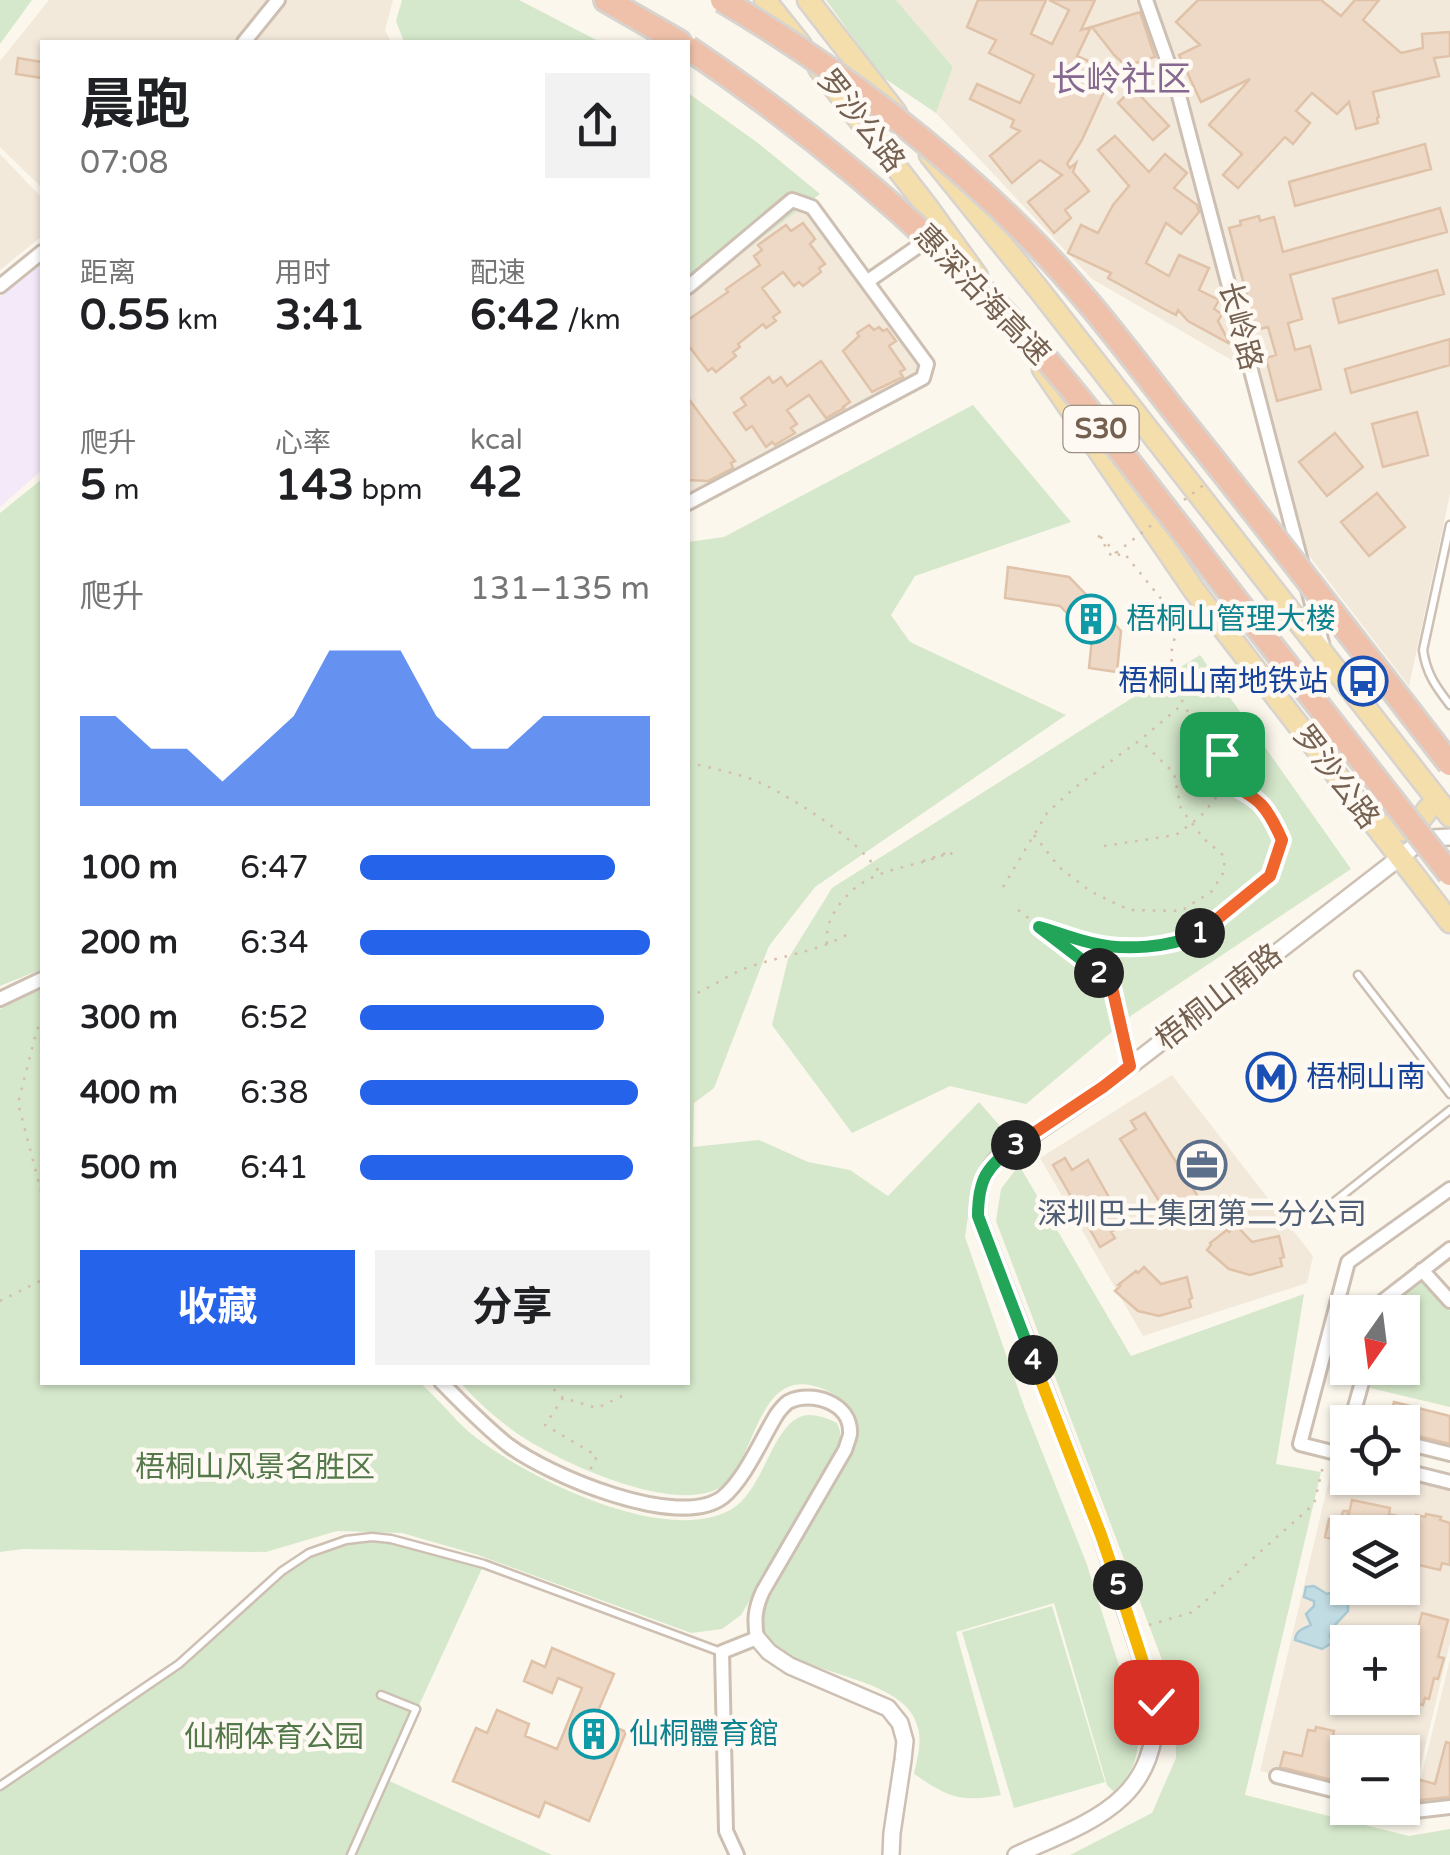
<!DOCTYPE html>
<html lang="zh">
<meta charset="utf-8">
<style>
:root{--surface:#fff;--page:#f2f2f2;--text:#202124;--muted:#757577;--accent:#2563eb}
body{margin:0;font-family:"Varela Round","Noto Sans SC",sans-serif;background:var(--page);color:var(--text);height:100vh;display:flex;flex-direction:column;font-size:38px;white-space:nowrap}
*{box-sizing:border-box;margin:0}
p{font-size:32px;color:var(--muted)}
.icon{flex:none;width:55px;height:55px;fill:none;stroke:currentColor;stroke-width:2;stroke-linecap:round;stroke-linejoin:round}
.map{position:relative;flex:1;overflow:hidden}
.drawer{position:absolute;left:40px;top:40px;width:650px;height:1345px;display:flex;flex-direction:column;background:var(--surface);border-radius:0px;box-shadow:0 2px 8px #0004}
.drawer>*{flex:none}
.needle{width:65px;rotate:194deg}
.tools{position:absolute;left:1330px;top:1295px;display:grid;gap:20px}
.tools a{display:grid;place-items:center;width:90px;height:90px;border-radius:0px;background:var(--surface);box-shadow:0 2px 8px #0004;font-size:50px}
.pin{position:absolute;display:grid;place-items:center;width:85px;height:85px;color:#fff;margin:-42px;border-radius:20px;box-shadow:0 5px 15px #0006}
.km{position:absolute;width:50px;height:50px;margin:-25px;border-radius:50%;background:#222;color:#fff;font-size:28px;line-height:50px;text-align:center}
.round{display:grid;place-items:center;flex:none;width:105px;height:105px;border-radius:0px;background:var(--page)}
.overview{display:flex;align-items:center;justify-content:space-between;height:170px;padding:0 40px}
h1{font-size:55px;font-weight:700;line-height:75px}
.metrics{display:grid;grid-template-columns:repeat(3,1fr);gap:15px;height:170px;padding:10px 40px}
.metrics div{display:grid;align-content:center}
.metrics b{font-size:42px;font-weight:700}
.metrics small{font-size:28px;font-weight:400}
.metrics p{font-size:28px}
.chart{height:280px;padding:20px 40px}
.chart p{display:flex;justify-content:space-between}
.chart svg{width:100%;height:180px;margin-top:10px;fill:var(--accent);opacity:.7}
.cta{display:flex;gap:20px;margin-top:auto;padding:20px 40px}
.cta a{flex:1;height:115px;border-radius:0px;background:var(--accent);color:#fff;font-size:40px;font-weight:700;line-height:115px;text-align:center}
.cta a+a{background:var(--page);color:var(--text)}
ul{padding:0 40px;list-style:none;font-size:32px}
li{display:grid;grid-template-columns:160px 120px 1fr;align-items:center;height:75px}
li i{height:25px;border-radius:12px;background:var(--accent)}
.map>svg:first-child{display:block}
.residential{fill:#f2e9db;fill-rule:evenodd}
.education{fill:#f4e9f8}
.green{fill:#d5e8cb}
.water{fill:#c2dce4;stroke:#a9cad5;stroke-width:2.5}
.building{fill:#eed9c6;stroke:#e0c2a8;stroke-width:2.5}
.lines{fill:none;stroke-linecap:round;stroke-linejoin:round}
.service-casing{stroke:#cdc0b3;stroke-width:11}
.minor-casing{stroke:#cdc0b3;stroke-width:18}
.tertiary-casing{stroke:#cdc0b3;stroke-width:20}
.primary-casing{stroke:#d8d3ce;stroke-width:25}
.motorway-casing{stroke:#d8d3ce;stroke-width:28}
.path{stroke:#d4bda9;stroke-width:2.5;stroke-dasharray:2.5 8;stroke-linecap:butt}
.service{stroke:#fff;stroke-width:6}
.minor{stroke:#fff;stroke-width:12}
.tertiary{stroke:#fff;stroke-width:15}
.primary{stroke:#f3deac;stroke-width:20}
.motorway{stroke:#efc1aa;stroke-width:22}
.motorway-bridge-casing{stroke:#d8d3ce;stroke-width:28;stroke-linecap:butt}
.path-bridge{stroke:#d4bda9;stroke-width:2.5;stroke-dasharray:2.5 8;stroke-linecap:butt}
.motorway-bridge{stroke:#efc1aa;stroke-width:22}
.split-1-casing{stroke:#fff;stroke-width:20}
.split-2-casing{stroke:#fff;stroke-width:20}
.split-3-casing{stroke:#fff;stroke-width:20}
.split-4-casing{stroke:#fff;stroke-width:20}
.split-5-casing{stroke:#fff;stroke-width:20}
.split-6-casing{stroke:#fff;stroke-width:20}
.split-1{stroke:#f0652b;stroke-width:12}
.split-2{stroke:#22a559;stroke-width:12}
.split-3{stroke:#f0652b;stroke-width:12}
.split-4{stroke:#22a559;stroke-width:12}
.split-5{stroke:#f5b400;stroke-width:12}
.split-6{stroke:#f5b400;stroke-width:12}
.labels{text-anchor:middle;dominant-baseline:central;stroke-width:9;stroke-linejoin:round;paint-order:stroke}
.shield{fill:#fefaf3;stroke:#9e8f82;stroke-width:2.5}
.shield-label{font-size:28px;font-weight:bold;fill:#756151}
.street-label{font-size:30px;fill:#756151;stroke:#fefaf3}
.culture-label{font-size:30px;fill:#0d838f;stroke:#fefaf3;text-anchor:start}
.transit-label{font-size:30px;fill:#164399;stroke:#fefaf3;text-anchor:end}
.service-label{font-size:30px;fill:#4e5e75;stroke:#fefaf3}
.park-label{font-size:30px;fill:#54794a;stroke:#fefaf3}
.quarter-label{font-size:35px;fill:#866990;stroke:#fefaf3}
</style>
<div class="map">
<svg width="1450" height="1855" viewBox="0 0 1450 1855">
<rect width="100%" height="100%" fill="#fbf7ec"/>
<path class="residential" d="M49,0h344l-8,30 6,12h-349v146l-42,-41v-86z
M896,0h554v494l-41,192 -102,-133 -80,-311 13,123 -148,-86 -156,-166 17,-46z
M0,154l42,44v38l-42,34z
M792,200l20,7 115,157 -4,14 -235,125v-216z
M1172,1075l141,181 -6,27 -164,53 -103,-178z
M1333,1463l14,3 1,12h48l54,12v153l-39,163 -8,-2 -1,-52h-54l-1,39 -87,-20zM1348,1532h54v56h-54zM1348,1642h54v56h-54z
M1450,1659v144l-36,4z"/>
<path class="education" d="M42,263v207l-42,37v-210z"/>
<path class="green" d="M0,0h32l-32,44z
M402,0h117l81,42h-196l-8,-21z
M826,0h70l57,67 -17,46 -55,-37z
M688,93l70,50 62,51 -132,99z
M973,405l98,117 -156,54 -24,39 19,27 156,73 -251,172 -46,59 -55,142 -20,15 -1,44 66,-7 49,22 42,8 38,26 91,-94 29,33 1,22 -40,52 -4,28 60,172 61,153 51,160c3,34 -2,44 -20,73l-10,-10 -53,-182 -98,29 45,163c-41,8 -53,2 -87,-21 3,-15 8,-30 4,-46 -13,-59 -142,-50 -155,-101 -1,-7 2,-16 3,-23l84,-146c4,-12 9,-25 6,-37 -6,-23 -40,-41 -62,-36 -33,6 -44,69 -63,93 -38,48 -174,-17 -213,-44 -21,-15 -41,-32 -57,-51l227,-1v-840l36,-5z
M42,479v490l-42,17v-473z
M1200,655l151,214 -219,146 -106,89 -76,-18 -98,47 -80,-108 16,-66 44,-71z
M42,989v393l378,1c18,15 32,34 49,49 53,44 196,116 263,77 31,-19 40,-81 68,-92 11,-5 26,1 37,6 6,13 4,20 -2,33l-94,159 -19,14 -31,4 -213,-78 -76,-22 -65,-2 -71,21 -243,-3 -23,3v-543z
M1019,1165l112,191 173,-62 -28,170 45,8 -76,323 164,41 41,-7v26h-380l82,-42 24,-55 -1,-64 -179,-473 5,-32z
M1418,1278l9,4 23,29v96l-80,-19 5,-20h27v-56h-13c4,-15 16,-25 29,-34z
M372,1537l112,27 -99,215 167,76h-552v-69c59,-40 121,-78 178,-121 66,-50 103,-119 194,-128z
M1052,1606l53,176 -91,26 -52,-176z"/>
<path class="water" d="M1314,1586l13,8 7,-2 6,1 8,11v7l-13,14v8l-3,-1 -2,3 2,8 -10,6 -27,-9c1,-10 8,-11 16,-15l-5,-11 8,-8v-5l-10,-4 2,-10z"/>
<path class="building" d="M978,0h68l-15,34 21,10 17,-34 -20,-10h46l-14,30 10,-3 -14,29 36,16 -31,68 -15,24 3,4 6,-5 -3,9 16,19 -24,19 6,8 -17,15 -26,-31 34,-27 -22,-15 -28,23 -22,-27 30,-25 -9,-4 3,-7 -44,-21 7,-15 43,19 14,-28 -45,-22 7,-13 -29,-13z
M1198,0h123l20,16 14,-16h24l-16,20 38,33 22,-5 -1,-14 28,-2v24l-16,2 5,18 -66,16 6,25 -2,1 1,5 -22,6 -7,-27 -12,12 -25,-21 -16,18 14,12 -17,21 -8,-7 -47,51 -15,-13 19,-21 -33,-29 41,-46 -49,23 -22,-47 21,-10 -24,-23z
M1140,12l15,45 -29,9 -12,-11 -22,-28z
M18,58l24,4v16l-26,-4z
M1133,88l36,38 -16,14 -35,-37z
M1115,136l34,36 16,-18 22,19 -13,15 23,17 2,7 -18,22 -15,-11 -20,40 23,13 10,-21 30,13 -10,22 20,10 -5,9 8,5 -4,7 12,23 -42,-23 -10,-11 -2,5 -12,-6 -56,-31 3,-5 -43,-20 13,-28 17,8 15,-28 16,-19 -31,-36z
M1425,144l6,25 -136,37 -6,-24z
M1440,208l7,24 -157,43 12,44 -14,4 7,27 15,-4 11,43 -44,12 -11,-43 10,-3 -8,-28 -12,3 -27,-102 12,-3 -1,-4 19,-5 1,5 14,-4 9,35z
M803,223l12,16 -5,5 15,20 -6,4 2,4 -18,14 -4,-4 -5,4 -11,-14 -21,16 18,24 -7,5 3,4 -10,7 -3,-4 -25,20 2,3 -7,5 3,4 -20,16 -4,-4 -4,3 -20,-26v-25l40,-28 -2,-3 34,-24 -6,-9 8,-6 -4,-5 28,-20 5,6z
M1437,270l7,24 -105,29 -6,-24z
M869,325l5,5 5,-3 4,4 4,-2 9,12 -7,5 16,23 -5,3 3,5 -31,15 -29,-41 16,-15 -2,-3z
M1450,339v26l-99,28 -6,-24z
M821,361l29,41 -7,5 1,1 -18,10 -17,-23 -22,15 10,14 -6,4 4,5 -20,12 -3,-3 -6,5 -14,-21 -6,4 -12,-17 12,-8 -5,-7 28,-21 4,6 8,-6 6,9z
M688,398l47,63 -4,2 2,5 -25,13 -20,-1z
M1417,412l11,43 -45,12 -11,-43z
M1335,433l28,34 -36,29 -28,-34z
M1377,493l28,34 -36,29 -28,-34z
M1008,567l61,10 52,54 -4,41 -28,-4 3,-29 -32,-33 -55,-8z
M1145,1113l54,85 -14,9 -5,-8 -16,10 -44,-70 16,-10 -5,-8z
M1065,1158l7,12 16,-10 36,64 -13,8 4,6 -15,9 -47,-82z
M1236,1225l16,17 27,-6 5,21 -4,1 2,8 -32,9 -21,-6 -22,-19 4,-5 -1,-2 17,-13 2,2z
M1144,1267l17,17 26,-7 5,21 -3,2 2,7 -32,9 -21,-5 -23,-20 5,-5 -2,-1 18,-14 2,2z
M1394,1402l56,14v28l-48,-12v-10h-9l1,-4 -4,-1z
M1352,1500l38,8 -1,6 25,6 2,-5 9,2 1,-3 15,3 -1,3 10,3v42l-8,-2 -2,7 -38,-9v-29h-54v17l-14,-3 2,-6 -11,-3 4,-18 11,3 3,-11h5v7z
M1422,1613l26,7 -10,37 6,1 -6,21 -4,-1 -5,21 -4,-1 -2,7 -15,-4 1,-7 -3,-1 3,-13 -7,-2v-44l14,3z
M552,1648l62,26 -19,44 31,14 -37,89 -44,-19 -6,15 -86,-36 23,-53 11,5 10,-23 32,14 -4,12 32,13 25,-61 -24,-10 -6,15 -28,-12 8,-20 13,6z
M1316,1727l18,4 -1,5 46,11v5h-31v32l-68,-17 4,-15 18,4 6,-26 7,1z
M1446,1742l4,1v54l-30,3 -18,-4v-21l33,9z"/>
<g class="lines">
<g class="service-casing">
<path id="service" d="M1450,525l-27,125c3,23 13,37 27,55
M1358,975l92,119
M1320,1213l130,-103
M0,1786l179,-122 103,-93 27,-18 37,-13 26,-3 19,2 93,25 237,88
M351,1855l65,-146 -35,-14"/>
</g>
<g class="minor-casing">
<path id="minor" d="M1146,0l31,88 125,477
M244,42l34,-42
M868,281l65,-45
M0,286l42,-34
M688,287l104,-87 20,7 115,157 -4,14 -235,125
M1308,589l15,58
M0,999l42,-20
M1422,1270l28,31
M1380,1312l3,-11 67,-52
M1366,1368l-11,39 12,15
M441,1382c22,22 43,44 67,63 40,30 171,86 215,52 22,-18 39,-59 54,-83 3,-4 7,-9 11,-12 24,-12 64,1 62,32 0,2 -4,13 -5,16l-82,141c-8,17 -9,29 -6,47l-35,14 4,179 11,24
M1402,1442l48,12
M1348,1456l-48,-12 48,-182 102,-73
M1402,1470l48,12
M1277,1776l71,18
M1402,1808l13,3 35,-4"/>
</g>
<g class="tertiary-casing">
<path id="tertiary" d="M757,1638l12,14 21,14 98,42 12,15 5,18 -2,19 -11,73 -1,22
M1016,1855c78,-35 142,-53 140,-153l-55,-167 -123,-319c0,-25 3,-38 19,-57l106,-72 309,-239 20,-10 18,-1"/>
</g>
<g class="primary-casing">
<path id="primary" d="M765,0l36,45
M808,0l88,113
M819,68l109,140 49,68
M930,155l110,136 410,525
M1043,369l151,221 256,332
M1372,819c25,17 39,16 56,-10"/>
</g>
<g class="motorway-casing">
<path id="motorway" d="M606,0l73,42"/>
</g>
<path class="path" d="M688,762c24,7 52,11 75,22 38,19 93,54 117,89
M1034,835l25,32 31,24 39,19 52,1 31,-20 13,-21 -2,-15 -19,-16 -23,-30 -7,-36 -33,-32
M1104,846l72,-11 25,-19 27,-33 -7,-29 -16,-14 -21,-35
M923,861l23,-8 1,4
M1003,887l44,-74 26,-24 67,-49 43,-36c-7,-27 -22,-54 0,-78l-59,-73 -12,4 -15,-24 19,20
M1018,910l83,65 12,12 14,63
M1039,927l55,17 30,2 38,-2 34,-9 17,-11 57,-48 12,-36c-15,-34 -22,-41 -54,-57
M827,944c-1,-19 4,-29 16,-44 29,-35 70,-30 107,-48l4,5
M688,997c22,-8 41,-24 64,-31 33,-11 68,-15 98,-33
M42,1017l-6,16 -18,70 24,92
M0,1301l42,-21
M546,1382l17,16 34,10 31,-15
M563,1398l-18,27 52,31 -7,14
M1149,1625l44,-13 121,-108 9,-38"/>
<use href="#service" class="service"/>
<use href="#minor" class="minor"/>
<use href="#tertiary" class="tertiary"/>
<use href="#primary" class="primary"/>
<use href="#motorway" class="motorway"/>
<g class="motorway-bridge-casing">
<path id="motorway-bridge" d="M722,0c111,66 215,144 306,236 55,55 103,120 151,181 92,114 181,231 271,347
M688,48c118,80 226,169 324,273 62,66 116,141 172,212 88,114 177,227 266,341"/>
</g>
<path class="path-bridge" d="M1184,500l21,-16
M1116,553l38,-30"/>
<use href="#motorway-bridge" class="motorway-bridge"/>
</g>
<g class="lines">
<g class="split-1-casing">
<path id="split-1" d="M1200,933l70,-57 12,-36c-15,-34 -22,-41 -54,-57l-6,-29"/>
</g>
<g class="split-2-casing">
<path id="split-2" d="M1099,973l-60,-46c18,5 35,12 53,16 32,8 78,5 108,-10"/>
</g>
<g class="split-3-casing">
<path id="split-3" d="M1016,1145l87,-58 27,-21 -18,-79 -13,-14"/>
</g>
<g class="split-4-casing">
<path id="split-4" d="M1016,1145c-29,21 -38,34 -38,71l55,144"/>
</g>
<g class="split-5-casing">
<path id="split-5" d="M1033,1360l68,175 17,50"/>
</g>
<g class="split-6-casing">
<path id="split-6" d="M1118,1585l38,117"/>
</g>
<use href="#split-1" class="split-1"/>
<use href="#split-2" class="split-2"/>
<use href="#split-3" class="split-3"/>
<use href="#split-4" class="split-4"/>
<use href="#split-5" class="split-5"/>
<use href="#split-6" class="split-6"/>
</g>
<defs>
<g id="building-ring" transform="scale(2.5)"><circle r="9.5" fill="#fefaf3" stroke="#0f9aa8" stroke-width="1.5"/><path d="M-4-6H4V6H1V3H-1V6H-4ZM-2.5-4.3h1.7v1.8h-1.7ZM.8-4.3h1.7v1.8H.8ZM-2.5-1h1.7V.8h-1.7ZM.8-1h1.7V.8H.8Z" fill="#0f9aa8"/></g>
<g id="bus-ring" transform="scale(2.5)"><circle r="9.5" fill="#fefaf3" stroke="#1a4fb4" stroke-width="1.5"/><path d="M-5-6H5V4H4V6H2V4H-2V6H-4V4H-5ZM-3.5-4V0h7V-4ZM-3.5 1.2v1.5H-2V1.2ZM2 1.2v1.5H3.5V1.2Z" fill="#1a4fb4"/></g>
<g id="metro-ring" transform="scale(2.5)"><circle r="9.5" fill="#fefaf3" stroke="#1a4fb4" stroke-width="1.5"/><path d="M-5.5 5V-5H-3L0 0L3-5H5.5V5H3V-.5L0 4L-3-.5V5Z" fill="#1a4fb4"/></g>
<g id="office-ring" transform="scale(2.5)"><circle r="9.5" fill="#fefaf3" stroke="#5c6f8a" stroke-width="1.5"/><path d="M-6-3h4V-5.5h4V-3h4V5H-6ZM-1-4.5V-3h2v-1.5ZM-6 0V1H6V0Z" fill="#5c6f8a"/></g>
</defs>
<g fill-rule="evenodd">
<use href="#building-ring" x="1091" y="619"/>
<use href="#bus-ring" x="1363" y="681"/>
<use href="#metro-ring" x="1271" y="1077"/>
<use href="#office-ring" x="1202" y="1165"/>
<use href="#building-ring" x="594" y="1734"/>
</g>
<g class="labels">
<rect class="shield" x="1063.5" y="406" width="75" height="46" rx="8"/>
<g class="shield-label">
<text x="1101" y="429">S30</text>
</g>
<g class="street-label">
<text transform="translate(861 121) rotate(52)">罗沙公路</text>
<text transform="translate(982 295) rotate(46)">惠深沿海高速</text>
<text transform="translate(1240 326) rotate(75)">长岭路</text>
<text transform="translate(1336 777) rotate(53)">罗沙公路</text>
<text transform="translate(1219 997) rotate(-38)">梧桐山南路</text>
</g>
<g class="culture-label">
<text x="1126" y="619">梧桐山管理大楼</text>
<text x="629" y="1734">仙桐體育館</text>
</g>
<g class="transit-label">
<text x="1328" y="681">梧桐山南地铁站</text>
<text x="1306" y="1077" text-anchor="start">梧桐山南</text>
</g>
<g class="service-label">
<text x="1202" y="1214">深圳巴士集团第二分公司</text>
</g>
<g class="park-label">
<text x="255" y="1467">梧桐山风景名胜区</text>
<text x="274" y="1737">仙桐体育公园</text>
</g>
<g class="quarter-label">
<text x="1121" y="80">长岭社区</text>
</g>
</g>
</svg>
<div class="tools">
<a><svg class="needle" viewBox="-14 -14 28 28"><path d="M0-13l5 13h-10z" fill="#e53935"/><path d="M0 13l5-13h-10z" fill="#757577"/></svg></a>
<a><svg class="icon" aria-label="locate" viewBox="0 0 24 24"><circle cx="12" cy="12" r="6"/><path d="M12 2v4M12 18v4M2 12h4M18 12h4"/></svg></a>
<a><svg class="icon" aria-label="layers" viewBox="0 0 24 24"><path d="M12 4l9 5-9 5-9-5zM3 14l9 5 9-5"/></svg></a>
<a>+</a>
<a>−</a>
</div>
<div class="pin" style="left:1222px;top:754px;background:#1e9e55"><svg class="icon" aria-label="arrive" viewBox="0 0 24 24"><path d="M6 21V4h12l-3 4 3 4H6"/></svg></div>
<div class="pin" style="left:1156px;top:1702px;background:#d93025"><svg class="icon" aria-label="check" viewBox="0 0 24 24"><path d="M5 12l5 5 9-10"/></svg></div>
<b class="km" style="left:1200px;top:933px">1</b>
<b class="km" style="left:1099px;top:973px">2</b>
<b class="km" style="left:1016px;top:1145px">3</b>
<b class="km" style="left:1033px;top:1360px">4</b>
<b class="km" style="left:1118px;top:1585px">5</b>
<section class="drawer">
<div class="overview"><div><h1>晨跑</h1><p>07:08</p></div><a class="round"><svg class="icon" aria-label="share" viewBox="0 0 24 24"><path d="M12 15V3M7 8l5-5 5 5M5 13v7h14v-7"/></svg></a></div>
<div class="metrics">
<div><p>距离</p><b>0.55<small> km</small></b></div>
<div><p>用时</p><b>3:41</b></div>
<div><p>配速</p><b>6:42<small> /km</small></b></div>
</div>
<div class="metrics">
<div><p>爬升</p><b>5<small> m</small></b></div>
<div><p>心率</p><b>143<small> bpm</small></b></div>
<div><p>kcal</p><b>42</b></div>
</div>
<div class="chart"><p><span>爬升</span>131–135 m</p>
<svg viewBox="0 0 160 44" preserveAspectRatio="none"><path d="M0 44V22L10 22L20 30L30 30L40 38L50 30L60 22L70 6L80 6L90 6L100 22L110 30L120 30L130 22L140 22L150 22L160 22V44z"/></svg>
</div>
<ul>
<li><b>100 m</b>6:47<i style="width:88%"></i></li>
<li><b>200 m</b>6:34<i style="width:100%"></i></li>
<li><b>300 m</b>6:52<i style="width:84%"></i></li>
<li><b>400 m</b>6:38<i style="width:96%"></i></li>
<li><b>500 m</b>6:41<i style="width:94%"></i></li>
</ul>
<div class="cta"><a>收藏</a><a>分享</a></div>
</section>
</div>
